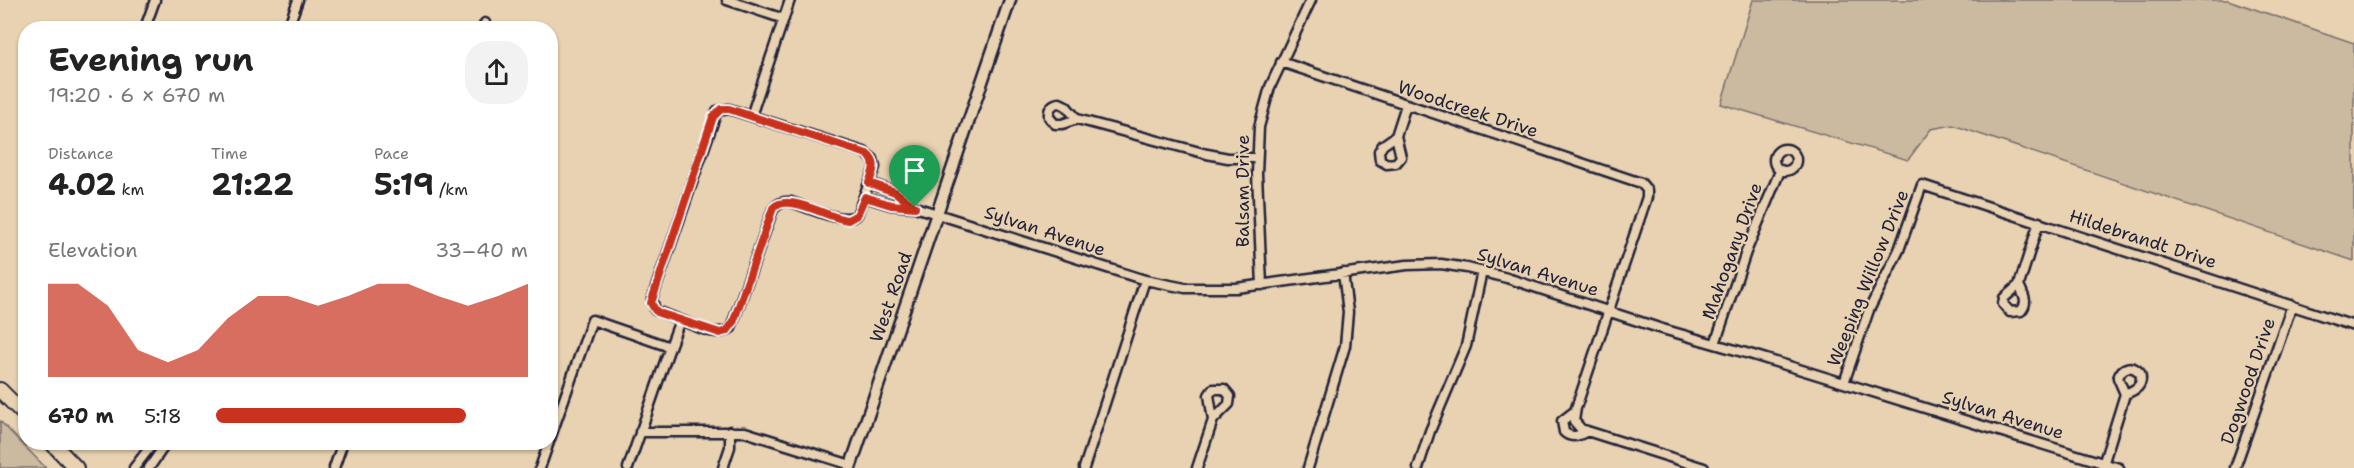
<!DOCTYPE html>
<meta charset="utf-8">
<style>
:root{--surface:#fff;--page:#f2f2f2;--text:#222;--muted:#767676;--accent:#c8321e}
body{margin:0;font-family:"Shantell Sans",sans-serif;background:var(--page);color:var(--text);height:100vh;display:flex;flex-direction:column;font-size:22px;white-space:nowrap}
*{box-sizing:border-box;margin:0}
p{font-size:20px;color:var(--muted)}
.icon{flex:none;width:33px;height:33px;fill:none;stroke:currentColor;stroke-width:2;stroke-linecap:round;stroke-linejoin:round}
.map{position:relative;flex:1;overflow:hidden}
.sheet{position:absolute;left:18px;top:21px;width:540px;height:429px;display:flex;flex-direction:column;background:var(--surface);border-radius:24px;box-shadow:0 2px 4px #0004}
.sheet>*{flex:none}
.pin{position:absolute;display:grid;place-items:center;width:51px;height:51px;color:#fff;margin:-62px -26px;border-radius:50% 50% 50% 0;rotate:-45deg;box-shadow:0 0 6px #0007}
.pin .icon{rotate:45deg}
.round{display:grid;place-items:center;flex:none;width:63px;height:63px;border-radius:24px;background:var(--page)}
.head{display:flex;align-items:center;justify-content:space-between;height:102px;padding:0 30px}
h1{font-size:33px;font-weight:700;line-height:45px}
.metrics{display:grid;grid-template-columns:repeat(3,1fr);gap:9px;height:102px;padding:6px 30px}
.metrics div{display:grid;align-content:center}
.metrics b{font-size:30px;font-weight:700}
.metrics small{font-size:16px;font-weight:400}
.metrics p{font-size:16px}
.chart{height:168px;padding:12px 30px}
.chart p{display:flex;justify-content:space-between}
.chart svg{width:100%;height:108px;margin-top:6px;fill:var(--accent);opacity:.7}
ul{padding:0 30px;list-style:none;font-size:20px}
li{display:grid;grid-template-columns:96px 72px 1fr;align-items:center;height:45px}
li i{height:15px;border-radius:8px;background:var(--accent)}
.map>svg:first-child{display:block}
.green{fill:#cbb9a0;stroke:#766e6e;stroke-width:1.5}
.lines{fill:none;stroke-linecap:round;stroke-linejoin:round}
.minor-casing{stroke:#22223b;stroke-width:13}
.tertiary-casing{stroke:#22223b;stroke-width:15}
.primary-casing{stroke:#22223b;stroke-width:18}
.minor{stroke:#e8d2b1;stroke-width:8}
.tertiary{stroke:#e8d2b1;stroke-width:10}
.primary{stroke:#e8d2b1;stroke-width:14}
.route-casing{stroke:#fff;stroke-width:12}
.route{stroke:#c8321e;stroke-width:8}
.labels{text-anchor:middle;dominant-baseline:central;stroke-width:4.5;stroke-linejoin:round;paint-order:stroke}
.street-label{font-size:18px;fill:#22223b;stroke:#e8d2b1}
</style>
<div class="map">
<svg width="2354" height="468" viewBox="0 0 2354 468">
<rect width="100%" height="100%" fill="#e8d2b1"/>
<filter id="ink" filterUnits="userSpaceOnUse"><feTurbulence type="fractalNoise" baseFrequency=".0167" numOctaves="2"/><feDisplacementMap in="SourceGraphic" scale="12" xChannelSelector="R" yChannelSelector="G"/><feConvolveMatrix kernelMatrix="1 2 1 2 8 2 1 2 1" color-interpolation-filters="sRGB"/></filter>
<g filter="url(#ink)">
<path class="green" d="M1753,0h475l126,43v218l-401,-136 -22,4 -23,31 -187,-56z
M0,421l46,47h-46z"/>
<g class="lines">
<g class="minor-casing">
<path id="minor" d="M727,0l57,19
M145,28l10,-28
M288,28l10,-28
M483,28l2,-5
M1281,62l360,121 6,7v7l-71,211 -2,13 7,8 6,2 117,37
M751,116l39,-116
M1077,119l-15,5h-7l-6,-7c-1,-8 3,-14 11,-14l6,3 11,13 130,35 21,4h29
M1396,136l-13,9 -4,6 1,9 7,4 9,-1 5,-6 -5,-21 10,-31
M1774 160a11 11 0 1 1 22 0a11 11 0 1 1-22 0Z
M869,183l26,9 20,15
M865,197l26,8 24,2 230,73 40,8h51l171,-23 34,-1 26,4 40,10 152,50 94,27 366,113
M1262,285l-5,-111 2,-47 11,-40 41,-87
M2019,285l-15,13 -1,6 7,8 11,-1c8,-9 2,-16 -2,-26l20,-63
M1715,344l31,-92 34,-81
M670,347l10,-27c15,5 37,19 51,8l42,-119c6,-6 10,-8 18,-7 16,5 53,23 66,13l18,-48 -2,-8 -9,-7 -135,-43 -12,2 -65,188 3,11 25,10
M1844,383l25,-73 30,-60 23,-65 432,141
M1575,411l-13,10 2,11c7,7 15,4 23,-1
M640,432h105l106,33
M550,439l42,-119 78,27 -42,121
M134,468l20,-26
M149,468l18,-26
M334,468l9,-26
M540,468l9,-26
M723,468l7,-21v-16
M1084,468l61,-188
M1197,468l16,-48 16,-16 1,-8 -6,-7h-11l-4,6 4,25
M1308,468l37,-122 3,-34 -5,-39
M1418,468l12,-37 36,-85 16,-75
M2102,468l23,-74c10,-4 19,-8 15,-21 -8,-9 -18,-7 -22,5l7,16
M2235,468l57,-163"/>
</g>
<g class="tertiary-casing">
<path id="tertiary" d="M850,468l160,-468"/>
</g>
<g class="primary-casing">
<path id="primary" d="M0,390l26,26
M51,442l25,26"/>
</g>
<use href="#minor" class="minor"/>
<use href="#tertiary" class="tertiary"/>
<use href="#primary" class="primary"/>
</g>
</g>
<g class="lines" filter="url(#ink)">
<g class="route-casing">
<path id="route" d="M721,109h8l138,45c11,9 6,17 2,29l26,9 20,15 -24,-2 -26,-8 -8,18 -9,5c-21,-2 -59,-28 -75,-12l-40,115 -6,8 -7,2 -61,-20 -4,-3 -4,-7 62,-186z"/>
</g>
<use href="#route" class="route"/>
</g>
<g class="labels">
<g class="street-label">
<text transform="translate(1468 109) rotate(18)">Woodcreek Drive</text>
<text transform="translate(1243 191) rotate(-90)">Balsam Drive</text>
<text transform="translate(1045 231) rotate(18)">Sylvan Avenue</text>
<text transform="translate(2143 239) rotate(18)">Hildebrandt Drive</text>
<text transform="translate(1732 251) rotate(-70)">Mahogany Drive</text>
<text transform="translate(1538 272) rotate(17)">Sylvan Avenue</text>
<text transform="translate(1868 278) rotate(-68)">Weeping Willow Drive</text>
<text transform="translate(891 297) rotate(-71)">West Road</text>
<text transform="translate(2248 381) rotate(-71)">Dogwood Drive</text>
<text transform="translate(2003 415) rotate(17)">Sylvan Avenue</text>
</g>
</g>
</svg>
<div class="pin" style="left:915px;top:207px;background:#1e9e55"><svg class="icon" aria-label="arrive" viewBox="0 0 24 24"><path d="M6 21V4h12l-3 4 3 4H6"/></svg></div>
<section class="sheet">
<div class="head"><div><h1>Evening run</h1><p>19:20 · 6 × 670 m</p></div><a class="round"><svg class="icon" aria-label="share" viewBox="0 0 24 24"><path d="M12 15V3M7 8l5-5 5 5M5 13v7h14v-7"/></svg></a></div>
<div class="metrics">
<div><p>Distance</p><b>4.02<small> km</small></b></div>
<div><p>Time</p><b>21:22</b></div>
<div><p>Pace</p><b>5:19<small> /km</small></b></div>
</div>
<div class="chart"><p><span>Elevation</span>33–40 m</p>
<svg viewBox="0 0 160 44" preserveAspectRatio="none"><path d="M0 44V6L10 6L20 15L30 33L40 38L50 33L60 20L70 11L80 11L90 15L100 11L110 6L120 6L130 11L140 15L150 11L160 6V44z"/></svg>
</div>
<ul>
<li><b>670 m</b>5:18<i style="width:80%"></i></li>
</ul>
</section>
</div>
